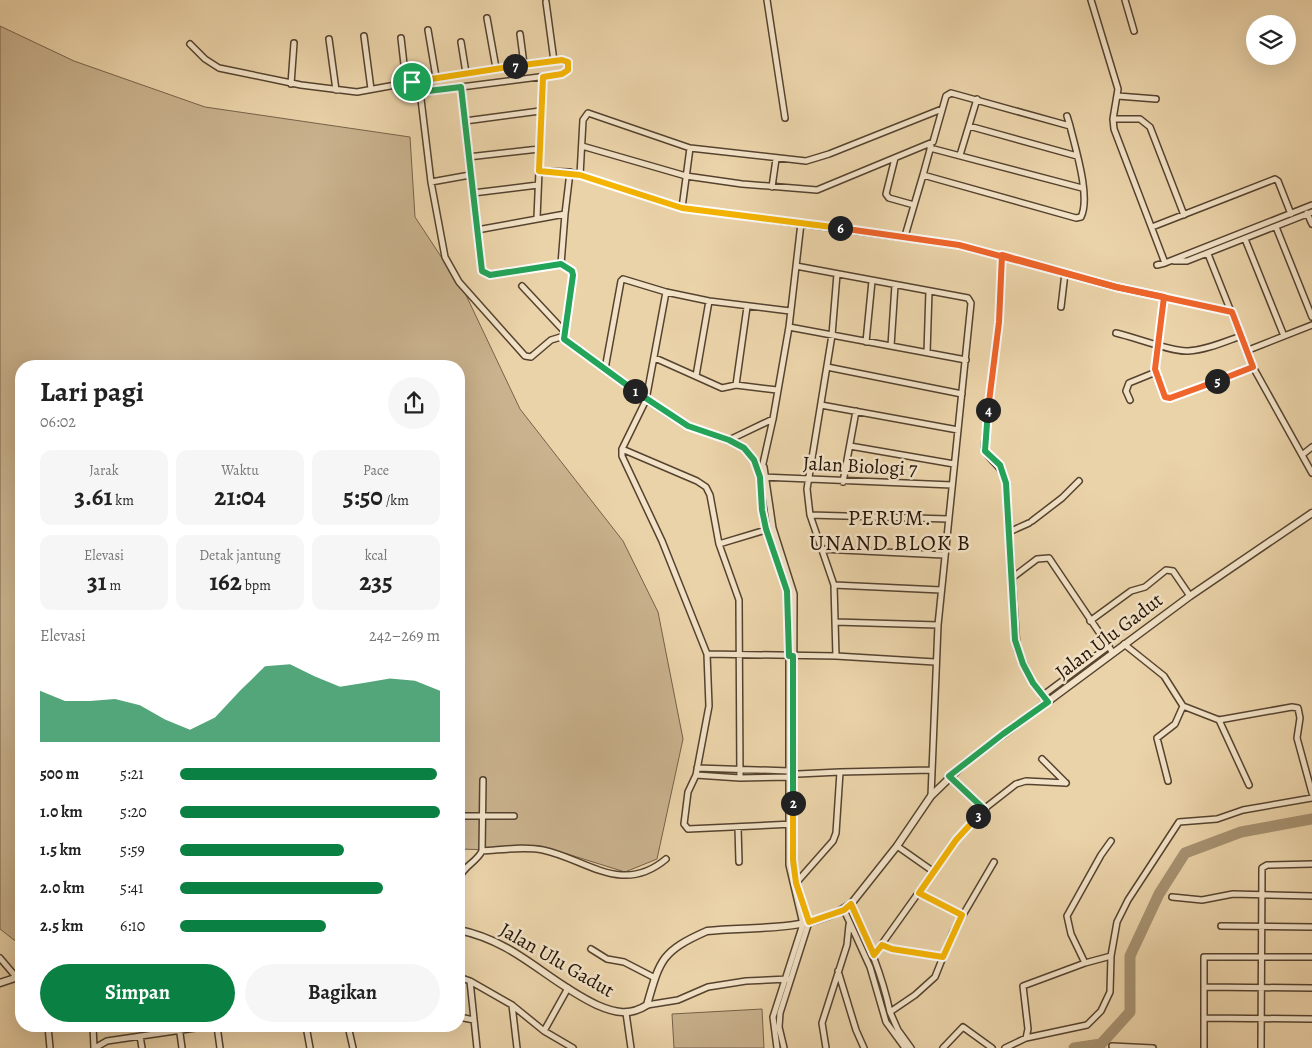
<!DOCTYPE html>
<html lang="id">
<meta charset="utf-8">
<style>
:root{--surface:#fff;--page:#f6f6f6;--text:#222;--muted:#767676;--accent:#0b8043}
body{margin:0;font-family:Alegreya,serif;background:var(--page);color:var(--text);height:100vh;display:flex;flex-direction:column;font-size:19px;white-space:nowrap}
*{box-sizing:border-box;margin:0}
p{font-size:16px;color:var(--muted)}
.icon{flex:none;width:28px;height:28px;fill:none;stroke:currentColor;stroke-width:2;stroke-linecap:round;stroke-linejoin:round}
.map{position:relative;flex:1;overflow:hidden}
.panel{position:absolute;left:15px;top:360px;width:450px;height:672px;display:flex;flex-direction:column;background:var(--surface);border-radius:20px;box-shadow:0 5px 20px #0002}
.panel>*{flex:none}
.tools{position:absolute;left:1246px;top:15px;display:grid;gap:10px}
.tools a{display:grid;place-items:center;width:50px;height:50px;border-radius:50%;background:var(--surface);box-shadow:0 5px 20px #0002;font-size:25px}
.pin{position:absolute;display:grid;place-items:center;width:42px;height:42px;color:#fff;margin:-21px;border:2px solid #fff;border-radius:50%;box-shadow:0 1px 5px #0007}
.km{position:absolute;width:25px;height:25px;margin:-12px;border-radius:50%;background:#222;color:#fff;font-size:14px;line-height:25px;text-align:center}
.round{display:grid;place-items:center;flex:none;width:52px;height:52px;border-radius:26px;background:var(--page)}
.overview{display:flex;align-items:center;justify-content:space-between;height:85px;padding:0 25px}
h1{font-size:28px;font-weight:600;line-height:38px}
.stats{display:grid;grid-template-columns:repeat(3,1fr);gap:8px;height:85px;padding:5px 25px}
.stats div{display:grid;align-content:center;border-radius:12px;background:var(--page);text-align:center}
.stats b{font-size:25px;font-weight:600}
.stats small{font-size:14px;font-weight:400}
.stats p{font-size:14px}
.chart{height:140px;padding:10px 25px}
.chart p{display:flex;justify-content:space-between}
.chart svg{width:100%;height:90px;margin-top:5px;fill:var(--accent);opacity:.7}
.cta{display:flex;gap:10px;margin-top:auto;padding:10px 25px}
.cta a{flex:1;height:58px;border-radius:30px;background:var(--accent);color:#fff;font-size:20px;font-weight:600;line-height:58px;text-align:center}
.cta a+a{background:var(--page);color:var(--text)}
ul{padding:0 25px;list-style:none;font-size:16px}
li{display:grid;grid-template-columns:80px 60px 1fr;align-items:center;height:38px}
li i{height:12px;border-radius:6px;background:var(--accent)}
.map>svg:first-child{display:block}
.green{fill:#c9b28d;stroke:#76624a}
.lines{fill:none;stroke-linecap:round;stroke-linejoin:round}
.river{stroke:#a79272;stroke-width:11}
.minor-casing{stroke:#55432f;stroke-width:8}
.tertiary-casing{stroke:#55432f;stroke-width:9}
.minor{stroke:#f2e2c7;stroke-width:5}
.tertiary{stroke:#f2e2c7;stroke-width:6}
.split-1-casing{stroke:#fff;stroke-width:10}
.split-2-casing{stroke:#fff;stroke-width:10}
.split-3-casing{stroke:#fff;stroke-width:10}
.split-4-casing{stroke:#fff;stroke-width:10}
.split-5-casing{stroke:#fff;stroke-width:10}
.split-6-casing{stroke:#fff;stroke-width:10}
.split-7-casing{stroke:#fff;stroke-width:10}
.split-8-casing{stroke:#fff;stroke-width:10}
.split-1{stroke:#22a559;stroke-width:6}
.split-2{stroke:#22a559;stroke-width:6}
.split-3{stroke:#f5b400;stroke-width:6}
.split-4{stroke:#22a559;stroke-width:6}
.split-5{stroke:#f0652b;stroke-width:6}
.split-6{stroke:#f0652b;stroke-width:6}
.split-7{stroke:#f5b400;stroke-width:6}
.split-8{stroke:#f5b400;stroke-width:6}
.labels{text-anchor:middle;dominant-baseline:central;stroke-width:5;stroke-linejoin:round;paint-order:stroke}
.street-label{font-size:20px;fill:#231306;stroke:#f2e2c7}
.quarter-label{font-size:22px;letter-spacing:1px;fill:#231306;stroke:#f2e2c7}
</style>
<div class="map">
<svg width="1312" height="1048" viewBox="0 0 1312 1048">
<rect width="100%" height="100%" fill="#ebd3a9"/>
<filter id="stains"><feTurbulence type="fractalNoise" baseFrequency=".004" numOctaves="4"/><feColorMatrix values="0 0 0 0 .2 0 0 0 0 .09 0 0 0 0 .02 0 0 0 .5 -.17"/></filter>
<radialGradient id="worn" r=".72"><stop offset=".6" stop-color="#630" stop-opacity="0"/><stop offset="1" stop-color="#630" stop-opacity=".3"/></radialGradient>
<path class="green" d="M0,26l74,35 131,46 205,30 5,80 50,76 55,116 103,132 35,71 25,127 -26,120 -32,13 -64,-20 -102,-3v-483h-438v573l-7,1 -14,-11z
M762,1009l2,39h-90l-2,-34z"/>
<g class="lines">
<path class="river" d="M1074,1048l27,-4 29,-32v-56l29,-62 26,-41 56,-21 71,-13"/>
<g class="minor-casing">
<path id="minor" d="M767,0l18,118
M1091,0l27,89 -5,30 1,10 51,134 147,-58
M1125,0l9,31
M546,2l8,59
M487,18l9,50
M428,30l8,47
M364,36l7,53
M401,38l5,44
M329,39l7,51
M461,42l5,31
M190,44l15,15 14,9 82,17 56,7 55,-10 8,9 41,-4
M524,64l38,-4 6,2v8l-6,4 -101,13 21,184 8,4 71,-11 11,7 1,4 -9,61 2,5c40,28 78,60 120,84 18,9 40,11 57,23 10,6 13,18 17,29l192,8
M412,82l112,-18 -4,-30
M291,84l3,-41
M420,91l11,91 14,75 14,25 66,74 6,1 20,-17 13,-4
M1118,96l38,3
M1067,116l3,10
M1113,119h27l10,8 34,88
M465,121l75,-10
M969,126l108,30
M582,146l104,30 56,8 75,6 116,-48 13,-46 5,-3 119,33c5,21 21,71 11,91l-5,1 -153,-43 -18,61
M930,148l152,40
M960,155l17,-56
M468,157l71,-8
M895,158l-9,36 3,4 25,7
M570,172l112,36 277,37 157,42 116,25
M580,175l3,-55 5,-7 102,35 116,13 23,-7 113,-45
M923,175l8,-29
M431,182l39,-7
M772,187l4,-28
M473,193l65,-8
M682,208l8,-60
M1307,213l5,11
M537,218l2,-47
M1152,227l123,-48 3,2 13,33
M1276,227l36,90
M477,230l88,-16 5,-42 -31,-1 4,-94
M1245,239l39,97
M1208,254l45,113 59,106
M1002,255l-3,67 -15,126c4,14 18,15 22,35l11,166 16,34 15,19
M1174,261h13l125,-49
M561,264l4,-50
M1157,265l8,-2
M796,266l172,32 3,5 -33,322 -7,171
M522,286l42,45
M666,292l-20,108 -24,49v7l40,85 45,113 2,52 -13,69 -8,17 -4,32 4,5 105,-5
M1164,297l-9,72 10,28 6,1 82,-31
M1061,307l4,-34
M789,327l177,33
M1116,333c18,4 56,19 72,18 18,-1 36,-9 53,-15
M866,342l6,-61
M891,346l4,-61
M1246,351l66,-26
M927,353l2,-62
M655,358l67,30 14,-3 11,-78
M827,367l135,27
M605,369l16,-88 2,-2 43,13 43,9 81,10
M696,376l13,-75
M736,385l41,5
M1130,400l-4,-9 3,-8 27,-11
M821,405l137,25
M729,440l44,-21
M850,446l104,18
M622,449l75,32 9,6 4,8 9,49 20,56 1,178
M1302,455l10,-8
M764,467l9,61 21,66 -1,266 3,23 13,39 -29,91 -1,14 5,21
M843,482l13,-71
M810,515l138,4
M1032,521l30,-23 17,-17
M1009,532l20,-9
M719,544l50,-15
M821,549l123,6
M1012,578l25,-19 12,-1 64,95
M834,585l107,5
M1090,621l41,-30 14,-4 21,-17 7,1 17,25
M835,622l103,3
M1124,644l40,32 19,30 -8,18 -18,14 11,43
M707,654l129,2 99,6
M836,656l-2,-71 -24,-70 -3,-26 25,-154 5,-61
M1042,696l67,-50
M1183,706l36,14 73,-13 6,1 2,10 -3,20 15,55
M1219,720l30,65
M1042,759l24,24
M697,768l92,3 9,3 42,-2 -4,61 -3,8 -37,42
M840,772l92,-2
M696,775l44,3 51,-1
M949,776l35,33
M459,816h55
M738,827l1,35
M897,846l37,26
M482,851c19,-1 42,-5 61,-1 43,9 79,46 123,9
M459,879c4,-13 17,-16 23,-28l1,-71
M919,893l43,22
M1172,897l30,3 31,-6 79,2
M851,904c16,35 31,70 39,108
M844,910l26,57 16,55 19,26
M1221,926l91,1
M881,945l11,4 51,8
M591,949l16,10 17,3 31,16
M874,955l82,-115 28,-31 32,-25 10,-3 40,2
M0,958l17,20
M1085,963l-14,-29 -4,-18 34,-61 10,-14
M838,971l18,59 8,18
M459,977l11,4 7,67
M470,981l42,24 32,26 29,17
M1205,987l107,1
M512,1005l5,43
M647,1005l31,-5 30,-13 38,-6 42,-2
M626,1013l5,35
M459,1017l15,3
M1205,1018l107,1
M48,1026l2,22
M93,1026l1,22
M179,1026l3,22
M217,1026l3,22
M306,1026l4,22
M348,1026l5,22
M544,1031l24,-43
M140,1036l2,12
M1026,1038l2,-9 -5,-43 62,-23 26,-7
M1112,1046l41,2
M95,1048l12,-7 102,-15
M777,1048l-4,-31 30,-93 -14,-59v-210l-2,-64 -21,-62 -4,-18 -2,-34 13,-58 16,-92 12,-104
M826,1048l-4,-25 25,-78 2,-20
M911,1048l-13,-18 -8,-18 25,-17 20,-18 18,-45 41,-70
M943,1048l20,-21 29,21
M1005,1048l21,-10 61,-13 14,-14 9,-19 1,-36 6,-34 11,-22 51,-78 38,-3 26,-9 69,-12
M1204,1048v-91h108
M1261,1048l1,-180 5,-3 45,-1"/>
</g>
<g class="tertiary-casing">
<path id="tertiary" d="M459,930c58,12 87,51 138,75 18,8 33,11 50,0 13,-46 15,-54 60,-74 47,-5 103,2 144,-27l46,-58 34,-50 34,-33 225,-167 122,-83
M0,983l21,-7"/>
</g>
<use href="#minor" class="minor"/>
<use href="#tertiary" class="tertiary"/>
</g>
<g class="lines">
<g class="split-1-casing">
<path id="split-1" d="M412,82l8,10 41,-5 21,184 8,4 71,-11 11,7 1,4 -9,64 71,52"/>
</g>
<g class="split-2-casing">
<path id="split-2" d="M635,391l53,35 41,14 15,8 10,12 6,17 2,33 4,19 21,62 2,65h4v147"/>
</g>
<g class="split-3-casing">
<path id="split-3" d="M793,803v57l3,23 13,39 35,-12 7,-6 23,51 8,-10 10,4 51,8 19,-42 -43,-22 37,-53 22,-24"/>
</g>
<g class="split-4-casing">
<path id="split-4" d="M978,816l6,-7 -35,-33 54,-42 45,-32 -15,-19 -10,-19 -8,-24 -9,-157 -6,-18 -15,-14 3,-41"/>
</g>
<g class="split-5-casing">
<path id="split-5" d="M988,410l11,-88 3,-67 114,32 116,25 21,55 -36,14"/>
</g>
<g class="split-6-casing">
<path id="split-6" d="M840,228l119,17 157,42 48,10 -9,72 10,28 5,1 47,-17"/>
</g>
<g class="split-7-casing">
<path id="split-7" d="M515,66l47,-6 6,2v8l-6,4 -19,3 -4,94 41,4 102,33 158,20"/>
</g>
<g class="split-8-casing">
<path id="split-8" d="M412,82l103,-16"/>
</g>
<use href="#split-1" class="split-1"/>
<use href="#split-2" class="split-2"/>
<use href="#split-3" class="split-3"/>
<use href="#split-4" class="split-4"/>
<use href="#split-5" class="split-5"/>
<use href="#split-6" class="split-6"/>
<use href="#split-7" class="split-7"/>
<use href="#split-8" class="split-8"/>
</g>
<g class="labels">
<g class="street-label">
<text transform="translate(860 466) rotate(3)">Jalan Biologi 7</text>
<text transform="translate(1109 636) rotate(-37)">Jalan Ulu Gadut</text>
<text transform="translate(557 960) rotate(30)">Jalan Ulu Gadut</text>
</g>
<g class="quarter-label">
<text x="890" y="518">PERUM.<tspan x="890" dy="25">UNAND BLOK B</tspan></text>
</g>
</g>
<rect width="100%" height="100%" filter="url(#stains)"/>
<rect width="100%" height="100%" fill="url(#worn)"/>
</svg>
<div class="tools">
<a><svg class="icon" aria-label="layers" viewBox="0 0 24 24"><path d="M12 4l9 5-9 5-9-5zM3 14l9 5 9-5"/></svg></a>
</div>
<div class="pin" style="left:412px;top:82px;background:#1e9e55"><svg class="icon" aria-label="arrive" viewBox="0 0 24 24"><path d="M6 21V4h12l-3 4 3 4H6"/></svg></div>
<b class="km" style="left:635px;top:391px">1</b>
<b class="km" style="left:793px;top:803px">2</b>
<b class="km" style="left:978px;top:816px">3</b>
<b class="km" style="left:988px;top:410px">4</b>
<b class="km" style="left:1217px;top:381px">5</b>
<b class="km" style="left:840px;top:228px">6</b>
<b class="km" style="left:515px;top:66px">7</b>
<section class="panel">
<div class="overview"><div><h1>Lari pagi</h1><p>06:02</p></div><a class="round"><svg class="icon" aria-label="share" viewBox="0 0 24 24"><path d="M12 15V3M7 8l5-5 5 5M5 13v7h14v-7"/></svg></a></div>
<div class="stats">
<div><p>Jarak</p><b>3.61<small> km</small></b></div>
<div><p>Waktu</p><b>21:04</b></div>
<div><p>Pace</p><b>5:50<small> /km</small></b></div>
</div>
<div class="stats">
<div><p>Elevasi</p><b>31<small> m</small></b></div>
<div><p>Detak jantung</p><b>162<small> bpm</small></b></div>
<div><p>kcal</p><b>235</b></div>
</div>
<div class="chart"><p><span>Elevasi</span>242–269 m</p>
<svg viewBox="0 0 160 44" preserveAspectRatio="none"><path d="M0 44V19L10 24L20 24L30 23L40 26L50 33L60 38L70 32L80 19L90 7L100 6L110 12L120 17L130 15L140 13L150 14L160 19V44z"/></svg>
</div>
<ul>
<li><b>500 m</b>5:21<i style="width:99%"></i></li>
<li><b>1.0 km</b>5:20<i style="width:100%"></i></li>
<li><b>1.5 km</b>5:59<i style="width:63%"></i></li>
<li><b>2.0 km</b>5:41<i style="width:78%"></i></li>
<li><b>2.5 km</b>6:10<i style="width:56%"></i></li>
</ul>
<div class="cta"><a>Simpan</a><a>Bagikan</a></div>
</section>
</div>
